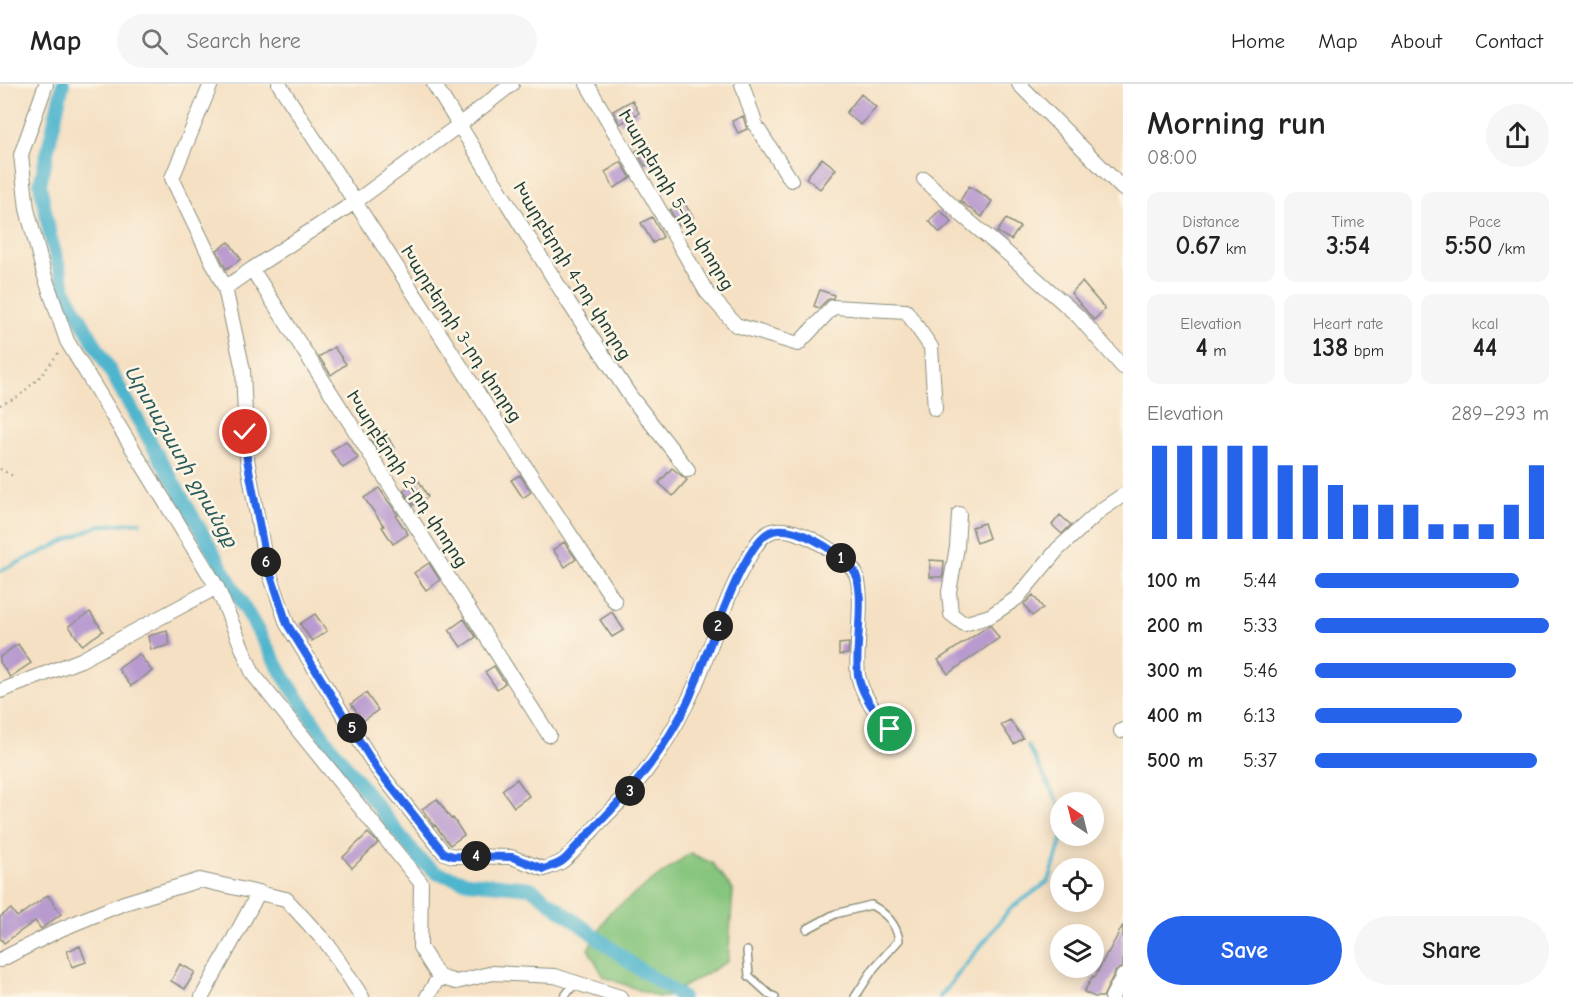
<!DOCTYPE html>
<meta charset="utf-8">
<style>
:root{--surface:#fff;--page:#f6f6f6;--text:#222;--muted:#767676;--line:#e0e0e0;--accent:#2563eb}
body{margin:0;font-family:"Comic Neue","Noto Sans Armenian",sans-serif;background:var(--page);color:var(--text);height:100vh;display:flex;flex-direction:column;font-size:22px;white-space:nowrap}
*{box-sizing:border-box;margin:0}
p{font-size:20px;color:var(--muted)}
.icon{flex:none;width:33px;height:33px;fill:none;stroke:currentColor;stroke-width:2;stroke-linecap:round;stroke-linejoin:round}
.map{position:relative;flex:1;overflow:hidden}
.drawer{display:flex;flex-direction:column;background:var(--surface);width:450px}
.drawer>*{flex:none}
.needle{width:39px;rotate:325deg}
.fabs{position:absolute;left:1050px;top:708px;display:grid;gap:12px}
.fabs a{display:grid;place-items:center;width:54px;height:54px;border-radius:50%;background:var(--surface);box-shadow:0 3px 15px #0003;font-size:30px}
.pin{position:absolute;display:grid;place-items:center;width:51px;height:51px;color:#fff;margin:-26px;border:3px solid #fff;border-radius:50%;box-shadow:0 2px 6px #0007}
.km{position:absolute;width:30px;height:30px;margin:-15px;border-radius:50%;background:#222;color:#fff;font-size:16px;line-height:30px;text-align:center}
.round{display:grid;place-items:center;flex:none;width:63px;height:63px;border-radius:32px;background:var(--page)}
.summary{display:flex;align-items:center;justify-content:space-between;height:102px;padding:0 24px}
h1{font-size:33px;font-weight:700;line-height:45px}
.figures{display:grid;grid-template-columns:repeat(3,1fr);gap:9px;height:102px;padding:6px 24px}
.figures div{display:grid;align-content:center;border-radius:12px;background:var(--page);text-align:center}
.figures b{font-size:26px;font-weight:700}
.figures small{font-size:16px;font-weight:400}
.figures p{font-size:16px}
.chart{height:168px;padding:12px 24px}
.chart p{display:flex;justify-content:space-between}
.chart svg{width:100%;height:108px;margin-top:6px;stroke:var(--accent);stroke-width:6}
.primary-button{display:flex;gap:12px;margin-top:auto;padding:12px 24px}
.primary-button a{flex:1;height:69px;border-radius:36px;background:var(--accent);color:#fff;font-size:24px;font-weight:700;line-height:69px;text-align:center}
.primary-button a+a{background:var(--page);color:var(--text)}
ul{padding:0 24px;list-style:none;font-size:20px}
li{display:grid;grid-template-columns:96px 72px 1fr;align-items:center;height:45px}
li i{height:15px;border-radius:8px;background:var(--accent)}
header{display:flex;align-items:center;gap:36px;box-sizing:border-box;height:84px;padding:0 30px;background:var(--surface);border-bottom:2px solid var(--line)}
header strong{font-size:28px}
nav{display:flex;gap:33px;margin-inline-start:auto;font-size:21px}
.search{width:420px;height:54px;background:var(--page);display:flex;align-items:center;gap:15px;box-sizing:border-box;padding:0 21px;border-radius:33px;color:var(--muted);font-size:22px}
main{display:flex;flex:1;min-height:0}
.map>svg:first-child{display:block}
.green{fill:#86c57d;stroke:#528158;stroke-width:1.5}
.lines{fill:none;stroke-linecap:round;stroke-linejoin:round}
.stream{stroke:#4fb5cd;stroke-width:4}
.canal{stroke:#4fb5cd;stroke-width:14}
.building{fill:#b89acf}
.service-casing{stroke:#8a8e7c;stroke-width:10}
.minor-casing{stroke:#8a8e7c;stroke-width:16}
.path{stroke:#8a8e7c;stroke-width:2;stroke-dasharray:1.5 4.5;stroke-linecap:butt}
.service{stroke:#fff;stroke-width:7}
.minor{stroke:#fff;stroke-width:14}
.route-casing{stroke:#fff;stroke-width:12}
.route{stroke:#2563eb;stroke-width:8}
.labels{text-anchor:middle;dominant-baseline:central;stroke-width:5;stroke-linejoin:round;paint-order:stroke}
.street-label{font-size:18px;fill:#1f3d34;stroke:#fcf5e5}
.water-label{font-size:20px;font-style:italic;fill:#2b5b5a;stroke:#fcf5e5}
</style>
<header>
<strong>Map</strong>
<div class="search"><svg class="icon" aria-label="search" viewBox="0 0 24 24"><circle cx="10" cy="10" r="6"/><path d="M15 15l6 6"/></svg>Search here</div>
<nav><a>Home</a><a>Map</a><a>About</a><a>Contact</a></nav>
</header>
<main>
<div class="map">
<svg width="1123" height="913" viewBox="0 0 1123 913">
<rect width="100%" height="100%" fill="#fcf5e5"/>
<filter id="ink" filterUnits="userSpaceOnUse"><feTurbulence type="fractalNoise" baseFrequency=".0167" numOctaves="2"/><feDisplacementMap in="SourceGraphic" scale="12" xChannelSelector="R" yChannelSelector="G"/><feConvolveMatrix kernelMatrix="1 2 1 2 8 2 1 2 1" color-interpolation-filters="sRGB"/></filter>
<filter id="wash" filterUnits="userSpaceOnUse"><feTurbulence type="fractalNoise" baseFrequency=".008" numOctaves="4" result="noise"/><feDisplacementMap in="SourceGraphic" scale="24" xChannelSelector="R" yChannelSelector="G"/><feGaussianBlur stdDeviation="1.35" result="paint"/><feColorMatrix in="noise" values="0 0 0 0 0 0 0 0 0 0 0 0 0 0 0 0 0 1.4 0 .05"/><feComposite in="paint" operator="in"/></filter>
<g filter="url(#wash)">
<rect width="100%" height="100%" fill="#f5e0c3"/>
<path class="green" d="M690,769l22,10 21,27 -5,71 -62,36h-8l-54,-20 -16,-28 21,-36z"/>
<g class="lines">
<path class="stream" d="M0,487l98,-45 42,-4
M1028,662l32,60
M940,913l70,-88 39,-28 14,-45"/>
<path class="canal" d="M63,0l-23,100 10,51 16,58 218,384 42,63 58,75 37,46 16,12 31,9 63,6 104,78 47,31"/>
</g>
<g id="blocks">
<path class="building" d="M861,10l15,13 -15,18 -15,-12z
M632,16l7,13 -19,11 -7,-13z
M743,32l4,13 -9,4 -6,-12z
M645,62l9,15 -9,5 -9,-15z
M822,74l14,11 -16,20 -14,-11z
M621,78l10,16 -17,10 -9,-16z
M969,102l23,15 -10,16 -22,-16z
M683,117l10,16 -14,9 -9,-16z
M940,126l12,12 -12,11 -11,-12z
M652,133l11,20 -10,6 -12,-20z
M1006,135l14,8 -9,13 -14,-8z
M229,158l12,17 -15,10 -9,-19z
M1082,198l23,27 -11,11 -23,-27z
M820,206l14,5 -1,3 -6,2 -8,8 -5,-2z
M334,263l12,17 -15,11 -12,-18z
M385,348l9,16 -13,7 -10,-15z
M346,357l12,17 -15,10 -12,-17z
M672,384l15,12 -14,16 -14,-13z
M520,391l11,17 -8,6 -12,-18z
M419,397l9,16 -15,8 -10,-15z
M379,404l19,27 -2,1 12,18 -15,10 -11,-17 2,-1 -20,-28z
M1060,431l11,10 -9,9 -10,-9z
M984,439l5,15 -12,5 -5,-16z
M564,458l12,17 -11,8 -12,-17z
M930,476l14,1 -1,16h-13z
M429,479l11,17 -14,10 -12,-17z
M1033,511l10,13 -11,8 -8,-12z
M90,528l13,19 -21,14 -13,-19z
M612,528l12,18 -12,7 -12,-17z
M315,530l12,17 -15,10 -12,-17z
M464,535l12,18 -15,10 -12,-17z
M990,541l9,13 -51,36 -10,-14z
M167,547l3,14 -19,5 -3,-14z
M849,559l-1,11 -9,1v-11z
M18,560l13,19 -21,14 -10,-15v-5z
M139,570l13,17 -21,15 -13,-17z
M494,582l11,17 -8,6 -12,-17z
M366,609l12,17 -15,11 -12,-17z
M1010,636l13,18 -9,6 -13,-19z
M517,695l12,17 -15,11 -12,-17z
M437,715l14,20 2,-1 11,17 -14,10 -15,-20 -1,1 -12,-17z
M368,749l10,10 -26,25 -9,-11z
M48,811l13,19 -20,15 -6,-8 -31,22 -4,-5v-21l11,-8 6,8z
M1123,841v41l-8,6 -12,25h-8l-11,-5 9,-16 2,1 12,-24h1z
M80,862l6,16 -14,5 -5,-16z
M180,880l15,8 -10,17 -14,-8z"/>
</g>
</g>
<g filter="url(#ink)">
<use href="#blocks" fill-opacity="0" stroke="#8a8e7c" stroke-width="1.5"/>
<g class="lines">
<g class="service-casing">
<path id="service" d="M807,845l28,-15 36,-9c15,8 25,18 28,35l-25,28 -19,29
M747,867l2,25 21,19 5,2
M564,913l12,-15"/>
</g>
<g class="minor-casing">
<path id="minor" d="M46,0l-25,71 6,54 17,65 23,67 150,246 36,87 168,209 -1,64 19,30 17,5 37,-9 62,3 65,21
M211,0l-39,94 53,110 18,82 4,89 18,101 22,64 90,145 67,84 9,3 58,1 33,12c5,-2 12,-4 17,-7 9,-5 29,-29 38,-39 11,-12 24,-23 34,-36 22,-25 39,-54 54,-84 24,-47 34,-101 62,-146 5,-9 10,-19 19,-24 22,-13 70,19 84,35 16,17 2,81 6,107 4,21 18,38 32,54
M279,0l253,393 83,125
M434,0l135,219 61,93 58,74
M587,0l119,207 30,34 62,19 35,-37 73,4 25,36 4,62
M742,0l14,42 35,54
M1019,0l104,105
M924,95l39,37 51,43 64,57 45,51
M252,185l103,-67 104,-77 53,-41
M225,204l27,-19 297,466
M959,430l-2,33 -8,45 2,22 13,10 26,-8 27,-18 41,-49 43,-39 22,-15
M0,607l81,-31 136,-73
M1121,647l2,-1
M0,876l61,-31 63,-26 76,-23 86,19 43,47 33,51
M202,913l57,-105
M427,913l12,-20
M1112,913l11,-21"/>
</g>
<path class="path" d="M0,321l18,-8 24,-22 16,-22
M0,385l13,7"/>
<use href="#service" class="service"/>
<use href="#minor" class="minor"/>
</g>
</g>
<g class="lines" filter="url(#ink)">
<g class="route-casing">
<path id="route" d="M245,348l2,27 19,101 21,64 90,145 67,84 9,3 59,1 32,12c5,-2 12,-4 17,-7 5,-3 9,-8 13,-13 8,-8 16,-17 25,-26 28,-29 53,-57 73,-92 6,-10 12,-21 17,-32 15,-34 51,-150 79,-166 22,-13 70,18 84,35 16,17 2,81 6,107 4,21 18,38 32,54"/>
</g>
<use href="#route" class="route"/>
</g>
<g class="labels">
<g class="street-label">
<text transform="translate(676 116) rotate(59)">Խարբերդի 5-րդ փողոց</text>
<text transform="translate(572 187) rotate(58)">Խարբերդի 4-րդ փողոց</text>
<text transform="translate(461 250) rotate(57)">Խարբերդի 3-րդ փողոց</text>
<text transform="translate(407 395) rotate(57)">Խարբերդի 2-րդ փողոց</text>
</g>
<g class="water-label">
<text transform="translate(181 372) rotate(60)">Արտաշատի ջրանցք</text>
</g>
</g>
</svg>
<div class="fabs">
<a><svg class="needle" viewBox="-14 -14 28 28"><path d="M0-13l5 13h-10z" fill="#e53935"/><path d="M0 13l5-13h-10z" fill="#767676"/></svg></a>
<a><svg class="icon" aria-label="locate" viewBox="0 0 24 24"><circle cx="12" cy="12" r="6"/><path d="M12 2v4M12 18v4M2 12h4M18 12h4"/></svg></a>
<a><svg class="icon" aria-label="layers" viewBox="0 0 24 24"><path d="M12 4l9 5-9 5-9-5zM3 14l9 5 9-5"/></svg></a>
</div>
<div class="pin" style="left:890px;top:645px;background:#1e9e55"><svg class="icon" aria-label="arrive" viewBox="0 0 24 24"><path d="M6 21V4h12l-3 4 3 4H6"/></svg></div>
<div class="pin" style="left:245px;top:348px;background:#d93025"><svg class="icon" aria-label="check" viewBox="0 0 24 24"><path d="M5 12l5 5 9-10"/></svg></div>
<b class="km" style="left:841px;top:474px">1</b>
<b class="km" style="left:718px;top:542px">2</b>
<b class="km" style="left:630px;top:707px">3</b>
<b class="km" style="left:476px;top:772px">4</b>
<b class="km" style="left:352px;top:644px">5</b>
<b class="km" style="left:266px;top:478px">6</b>
</div>
<section class="drawer">
<div class="summary"><div><h1>Morning run</h1><p>08:00</p></div><a class="round"><svg class="icon" aria-label="share" viewBox="0 0 24 24"><path d="M12 15V3M7 8l5-5 5 5M5 13v7h14v-7"/></svg></a></div>
<div class="figures">
<div><p>Distance</p><b>0.67<small> km</small></b></div>
<div><p>Time</p><b>3:54</b></div>
<div><p>Pace</p><b>5:50<small> /km</small></b></div>
</div>
<div class="figures">
<div><p>Elevation</p><b>4<small> m</small></b></div>
<div><p>Heart rate</p><b>138<small> bpm</small></b></div>
<div><p>kcal</p><b>44</b></div>
</div>
<div class="chart"><p><span>Elevation</span>289–293 m</p>
<svg viewBox="0 0 160 44" preserveAspectRatio="none"><path d="M5 44V6M15 44V6M25 44V6M35 44V6M45 44V6M55 44V14M65 44V14M75 44V22M85 44V30M95 44V30M105 44V30M115 44V38M125 44V38M135 44V38M145 44V30M155 44V14"/></svg>
</div>
<ul>
<li><b>100 m</b>5:44<i style="width:87%"></i></li>
<li><b>200 m</b>5:33<i style="width:100%"></i></li>
<li><b>300 m</b>5:46<i style="width:86%"></i></li>
<li><b>400 m</b>6:13<i style="width:63%"></i></li>
<li><b>500 m</b>5:37<i style="width:95%"></i></li>
</ul>
<div class="primary-button"><a>Save</a><a>Share</a></div>
</section>
</main>
